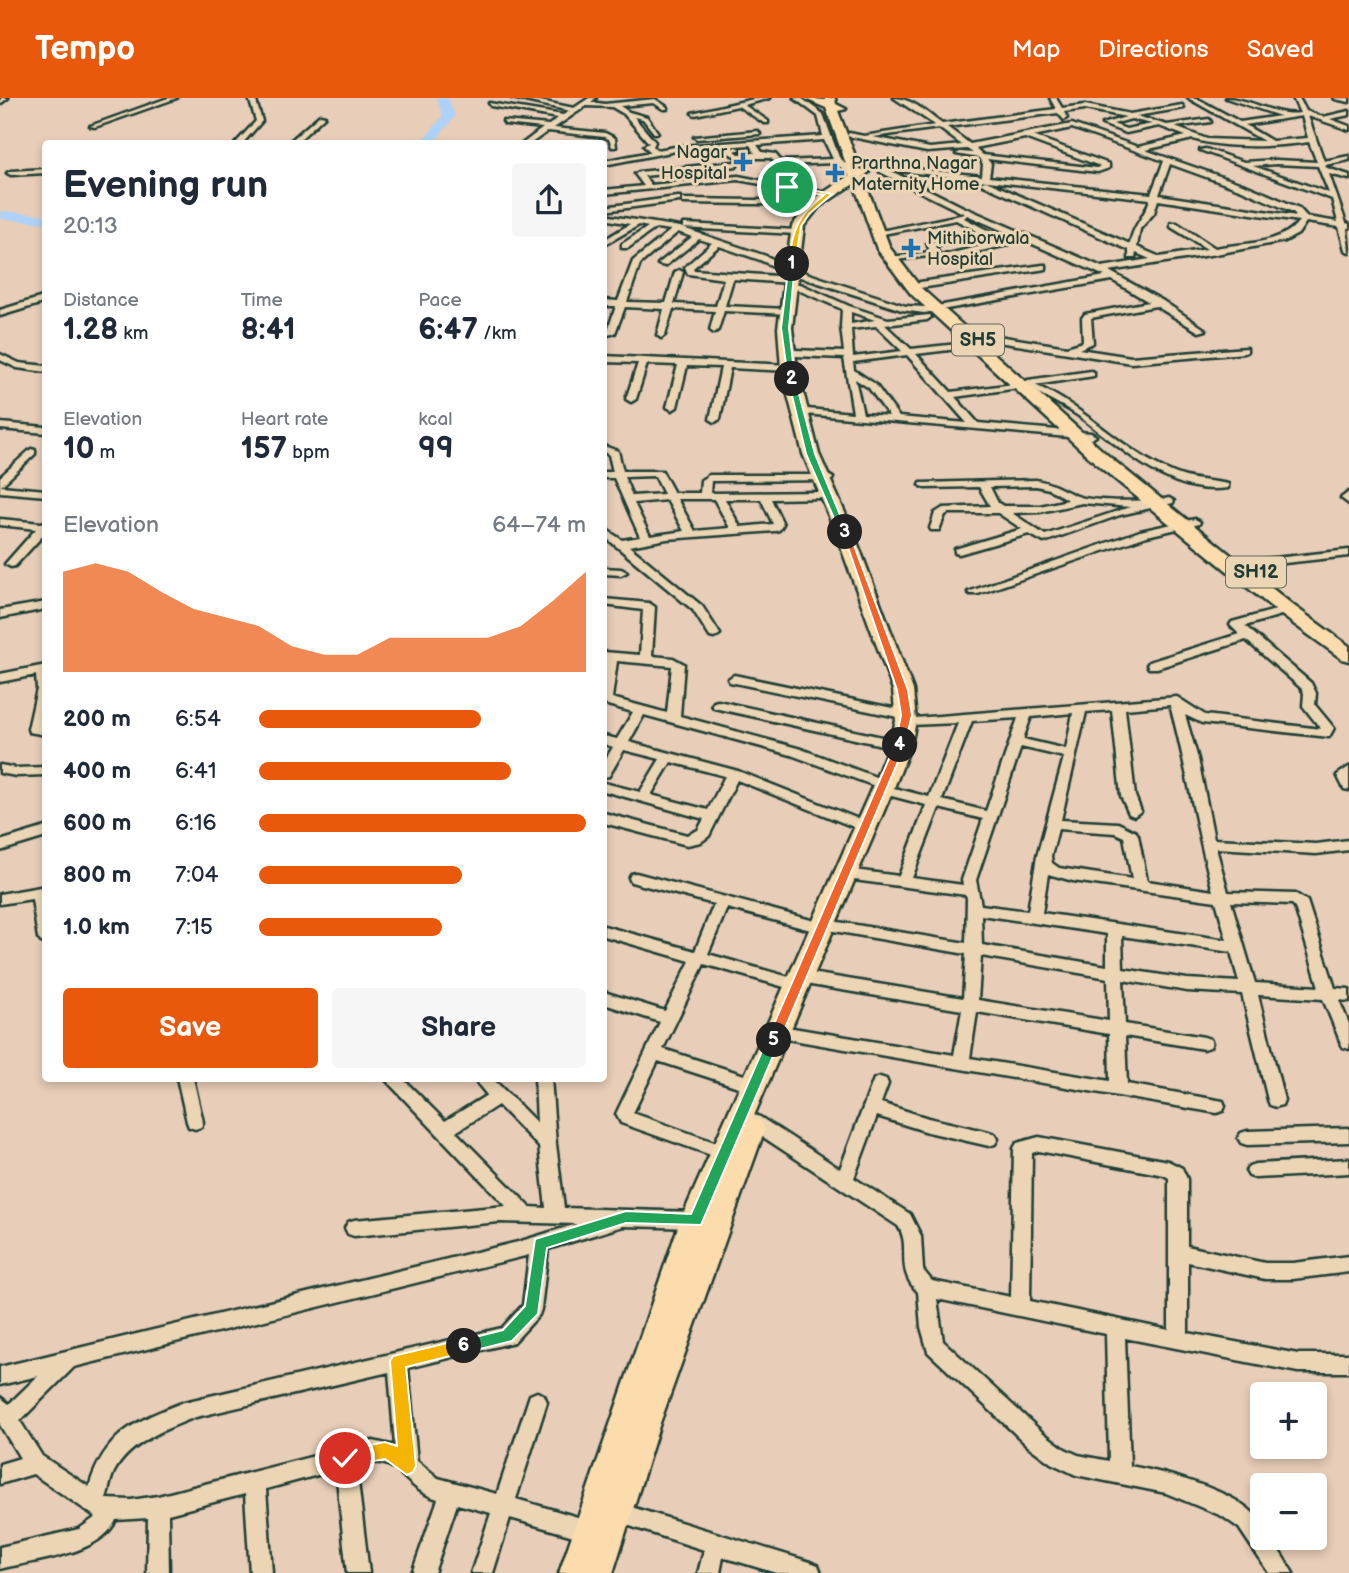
<!DOCTYPE html>
<meta charset="utf-8">
<style>
:root{--surface:#fff;--page:#f6f6f7;--text:#1f2937;--muted:#747a83;--accent:#ea580c}
body{margin:0;font-family:"Balsamiq Sans",sans-serif;background:var(--page);color:var(--text);height:100vh;display:flex;flex-direction:column;font-size:26px;white-space:nowrap}
*{box-sizing:border-box;margin:0}
p{font-size:23px;color:var(--muted)}
.icon{flex:none;width:38px;height:38px;fill:none;stroke:currentColor;stroke-width:2;stroke-linecap:round;stroke-linejoin:round}
.map{position:relative;flex:1;overflow:hidden}
.panel{position:absolute;left:42px;top:42px;width:565px;height:942px;display:flex;flex-direction:column;background:var(--surface);border-radius:7px;box-shadow:0 4px 10px #0003}
.panel>*{flex:none}
.fabs{position:absolute;left:1250px;top:1284px;display:grid;gap:14px}
.fabs a{display:grid;place-items:center;width:77px;height:77px;border-radius:7px;background:var(--surface);box-shadow:0 4px 10px #0003;font-size:35px}
.pin{position:absolute;display:grid;place-items:center;width:60px;height:60px;color:#fff;margin:-30px;border:4px solid #fff;border-radius:50%;box-shadow:0 2px 7px #0007}
.km{position:absolute;width:35px;height:35px;margin:-18px;border-radius:50%;background:#222;color:#fff;font-size:19px;line-height:35px;text-align:center}
.round{display:grid;place-items:center;flex:none;width:74px;height:74px;border-radius:7px;background:var(--page)}
.head{display:flex;align-items:center;justify-content:space-between;height:119px;padding:0 21px}
h1{font-size:38px;font-weight:600;line-height:52px}
.metrics{display:grid;grid-template-columns:repeat(3,1fr);gap:10px;height:119px;padding:7px 21px}
.metrics div{display:grid;align-content:center}
.metrics b{font-size:30px;font-weight:600}
.metrics small{font-size:19px;font-weight:400}
.metrics p{font-size:19px}
.chart{height:196px;padding:14px 21px}
.chart p{display:flex;justify-content:space-between}
.chart svg{width:100%;height:126px;margin-top:7px;fill:var(--accent);opacity:.7}
.action{display:flex;gap:14px;margin-top:auto;padding:14px 21px}
.action a{flex:1;height:80px;border-radius:7px;background:var(--accent);color:#fff;font-size:28px;font-weight:600;line-height:80px;text-align:center}
.action a+a{background:var(--page);color:var(--text)}
ul{padding:0 21px;list-style:none;font-size:23px}
li{display:grid;grid-template-columns:112px 84px 1fr;align-items:center;height:52px}
li i{height:18px;border-radius:9px;background:var(--accent)}
header{display:flex;align-items:center;gap:42px;box-sizing:border-box;height:98px;padding:0 35px;background:var(--accent);color:#fff}
header strong{font-size:33px}
nav{display:flex;gap:38px;margin-inline-start:auto;font-size:24px}
.map>svg:first-child{display:block}
.lines{fill:none;stroke-linecap:round;stroke-linejoin:round}
.river{fill:#aed2f7;fill-rule:evenodd}
.minor-casing{stroke:#1f3d34;stroke-width:5}
.primary-casing{stroke:#1f3d34;stroke-width:5}
.minor{fill:#ebd5b4;fill-rule:evenodd}
.primary{fill:#fcdcac;fill-rule:evenodd}
.split-1{fill:#f5b400;stroke:#fff;stroke-width:2}
.split-2{fill:#22a559;stroke:#fff;stroke-width:2}
.split-3{fill:#22a559;stroke:#fff;stroke-width:2}
.split-4{fill:#f0652b;stroke:#fff;stroke-width:2}
.split-5{fill:#f0652b;stroke:#fff;stroke-width:2}
.split-6{fill:#22a559;stroke:#fff;stroke-width:2}
.split-7{fill:#f5b400;stroke:#fff;stroke-width:2}
.poi-dot{fill:#1f6fb2;stroke:#ebd5b4;stroke-width:2.5}
.labels{text-anchor:middle;dominant-baseline:central;stroke-width:6;stroke-linejoin:round;paint-order:stroke}
.far-poi-label{font-size:18px;fill:#1f3d34;stroke:#ebd5b4;text-anchor:start}
.shield{fill:#ebd5b4;stroke:#5c6b5a;stroke-width:2}
.shield-label{font-size:19px;font-weight:bold;fill:#1f3d34}
</style>
<header>
<strong>Tempo</strong>
<nav><a>Map</a><a>Directions</a><a>Saved</a></nav>
</header>
<div class="map">
<svg width="1349" height="1475" viewBox="0 0 1349 1475">
<rect width="100%" height="100%" fill="#e8cdb8"/>
<filter id="ink" filterUnits="userSpaceOnUse"><feTurbulence type="fractalNoise" baseFrequency=".0143" numOctaves="2"/><feDisplacementMap in="SourceGraphic" scale="14" xChannelSelector="R" yChannelSelector="G"/><feConvolveMatrix kernelMatrix="1 2 1 2 8 2 1 2 1" color-interpolation-filters="sRGB"/></filter>
<g filter="url(#ink)">
<g class="lines">
<path class="river" d="M436,0h12l7,18 -22,28h-13l23,-28z
M0,113l46,4v8l-46,-4z"/>
<g class="minor-casing">
<path id="minor" d="M1,0h7l-8,6z
M168,0h9l-82,29 -5,-1z
M249,0h6l7,23 -20,23h-7l21,-23z
M512,0h13l49,10 15,-10h7l-5,4 14,2 50,-5 12,8v2h-4l-9,-6 -34,3 9,6 18,5 11,16h-4l-11,-14 -9,-2 21,25 -2,4 4,4 24,-4 142,-10 -5,-20 -24,-18h7l22,16 16,43 20,19 -7,2 -16,-15 -57,2 -9,-7h-32l-13,-7 11,-4 4,2 -5,2 4,3 16,-1 -5,-8 -69,5 -77,15v-4l47,-9 -7,-6 5,-3 -25,-29 -12,-7 -26,-1 -32,22 51,5 10,5 1,9h-4l-3,-8 -5,-2 -56,-6 -18,13h-8l21,-16 -38,-4 -2,-3 46,4 9,-7 -67,-12 -2,-3 74,12 7,-4zM824,42l9,19 -52,2 -6,-7 -13,-2 -5,-7z
M758,0h12l-26,7 24,16v2h-4l-26,-17 -43,9 -3,-2z
M894,0c18,0 34,16 48,26l114,-15 -6,-11h6l6,10 23,-3 45,9 52,-9 2,3 -48,8 31,9 42,-6 2,3 -36,5 32,12 57,2 -76,-43h8l44,24 40,-6 -54,-18c25,0 49,19 74,15l-7,-15h6l7,13 17,6 26,-6v4l-19,4 19,7v4l-41,-14 16,45 25,-5v4l-24,5 2,3 22,7v4l-20,-5 17,49 3,1v4h-2l2,24 -4,-2 -6,-23 -33,-5 -8,12 -13,7 -69,13 -107,17 54,30 43,29 -7,2 -43,-26 -65,12 2,25 -14,6 52,8 116,-9v4l-3,1 -113,10 -158,-25 -4,-3 4,-3 94,15 16,-5 -1,-24 3,-4 64,-12 -37,-22 -188,33 -22,-3 -114,-37 -28,-13 -41,-14 -26,22 1,2 96,7 4,3 -4,3 -57,-4 -8,27 62,3 4,3 -1,2 -66,-3 -6,19 -4,3 -4,-3 5,-19 -42,-2 -8,26 -4,3 -4,-3 7,-26 -39,-2 -10,26 -7,2 -1,-2 9,-27h-12v-6l14,1 15,-40 38,-31 -15,-2 -28,20h-6v-4l26,-17 -9,-2 -35,20v-5l26,-16 -26,-5v-4l76,12 86,29 28,13 112,37 18,1 19,-2 162,-29 -138,-61 -3,3 44,23v4l-64,14 -16,-3 -32,4v-4h3l31,-4 -3,-9 50,-12 -21,-11 -73,14v-4h3l79,-16 -85,-42v-3l-28,-3 -3,-4 133,14 1,-12 -4,-6 -23,-4 4,-2 13,1 -6,-4 -40,3 -80,-16 2,-3 15,3 71,-11zM1085,11l41,8 -24,7 24,9 33,-7 27,10 -48,11 -66,-23 -102,20 -23,-17 111,-14 6,7 3,-2 -3,-6zM1302,18l6,22 -36,3 -27,-16zM1131,21l21,5 -26,5 -13,-5zM939,30l23,17 -32,3 -57,-11zM1072,30l92,33 -13,33 -162,-17 2,-13 -4,-5 111,13 11,-4v-4l-76,-28zM1025,40l75,28 -3,2 -114,-13 -8,-7zM1193,41c29,10 85,8 116,3l8,20 -41,-2 -32,2 -38,-13 -6,1 132,49 6,23 -31,-5 -8,-9 -51,-22 -103,-36zM1170,66l72,26 51,22 4,4 -138,-21zM1276,66l42,2 11,27 -76,-27zM889,72l261,29c-5,18 -17,25 -20,45l-144,-63 -7,2 150,67v8h6l1,-5 14,6 -48,8 -139,-60zM1158,102l141,21c-17,24 -57,22 -84,27l-38,-25h-6v4l36,22 -47,8 -23,-10 3,-18 14,-16zM678,134l14,5 -34,27 7,2 34,-27 13,4 -27,24 3,7 36,5 -8,27 -42,-2 9,-32 -4,-2 -4,2 -9,31 -39,-1 13,-38zM983,137l15,7 -54,13 -5,-1 -4,-8z
M1334,0h15v4l-14,-3z
M320,17l5,1 -30,28h-8z
M758,33l2,3 -63,5 -3,-2z
M734,64l3,4 -93,10 7,9 87,-9 95,18 -4,2 -91,-16 -134,14v-4l40,-4 -9,-12 4,-2z
M46,71v4l-35,2 -4,-2 4,-2z
M677,99h3v4l-76,10v-4z
M686,101l131,2 4,2 -4,2 -134,-2v-4z
M686,126l110,6 4,2 -4,2 -113,-6v-4z
M1043,167h3v4l-126,19 -4,-3 4,-3z
M794,186h6l49,22 39,13 42,-4 1,2 -4,3 -42,5 26,24 66,-7 2,2 -5,3 -58,7 35,38 71,-9v4l-3,1 -64,9 23,26 113,10 5,3 -5,3 -287,-25v-4l3,-1 46,4 -9,-55 -49,-2 -5,-3 5,-3 49,2 -3,-25 1,-18 -48,-21zM851,214l24,8 -24,4zM876,228l26,25 -49,6 -2,-28zM907,257l60,68 -68,-6 -24,-33 -21,-14 -1,-8zM855,281l14,9 20,28 -26,-2z
M43,199h3v5l-46,14v-6z
M0,256l19,9 27,3v6l-29,-4 -17,-8z
M604,258l185,9 5,3 -5,3 -59,-3 -10,51 -5,3 -5,-3 11,-52 -34,-1 -10,41 -5,3 -5,-3 11,-42 -31,-1 -11,35 -5,3 -5,-3 12,-36 -34,-1z
M1091,273l3,1v4l-59,9c51,22 88,67 139,88 18,8 35,7 54,11v4c-60,9 -107,-42 -151,-73 -15,-10 -31,-18 -47,-26l-1,-3 -6,-3 5,-3z
M0,325l46,4v6l-46,-4z
M604,348l14,5 5,20h39l12,22h26l1,-13 8,-5h119l5,3 -1,2 -121,1 -1,12 119,-1 5,3 -5,3 -58,1 12,25 -4,6 -4,1 -108,8 -38,7 73,60 18,28 -6,4 -4,-1 -17,-27 -89,-74v-8l18,12 18,-3 -26,-59h-10v-6h9l-4,-17 -5,-3zM655,378l9,18 -32,2 -8,-19zM677,401h37l16,29 -35,3zM725,401h36l12,25 -33,3zM667,402l17,31 -34,5 -16,-33z
M31,351l4,1v4l-34,32 45,4v6l-46,-4v-15z
M1036,382c20,4 24,9 41,16 15,6 75,6 92,2l5,3 -1,2 -53,12 -76,27 -15,-8 -70,20 -4,-1v-4l67,-20 -24,-16h-49l-4,2 -6,15h-8l-1,-2 5,-15 8,-5 47,-2 -11,-19 -54,1 -5,-3 1,-2zM1036,388l13,3 19,11 -28,6h-37l-5,-3 -8,-16zM1082,405l48,4 -85,28 -33,-22 28,-1z
M1349,394v12l-8,-6z
M0,421l41,4 5,-1v10l-31,34 -4,1 -6,-3 31,-35 -36,-4z
M1195,421l5,3 -1,2 -52,12 -169,58h-8l-2,-2 172,-61z
M1349,452v6l-102,11 -6,-3 6,-3z
M604,470l17,1 6,3 -6,3 -17,-1z
M604,501l45,4 6,4 -3,49 21,2 11,6 -4,52 121,33 88,33 1,5 39,10 29,-74 -48,2 -1,-3 6,-4 262,-21 28,18 116,14 -18,-23 1,-13 -3,-5 -55,-48 -89,28h-8l-2,-3 2,-3 90,-28 -9,-9 2,-3 51,-14h8v4l-46,14 66,57 5,10 -1,12 19,23 -5,9 -127,-14 -17,-8 13,44 16,80 102,5 33,-4v10l-33,4 -100,-6 12,44 68,2 11,7 28,87 14,1v12l-10,-1 10,24v25l-6,-2 -2,-4 -18,-44 -65,-4 26,105 -2,5 -6,2 -6,-2 -2,-5 -26,-106 -55,-3 -64,-11 2,44 79,13 6,2 2,4 -2,4 -6,2 -79,-13 2,48 96,17 2,5 -2,5 -6,2 -430,-74 -6,-2 -2,-4 2,-4 6,-2 167,28 8,-45 -151,-25 -5,-2 -3,-4 3,-4 5,-2 152,25 3,-44 -138,-24 -6,3 -95,-25 -19,46 95,27 3,4 -3,4 -5,2 -94,-27 -41,85 97,31 2,5 -2,5 -6,2 -96,-31 -25,52 98,35 3,5 -3,5 -6,2 -104,-37 -5,-9 44,-92 -56,-18v-12l61,19 25,-50 -86,-25v-10l91,25 19,-47 -83,-22 -2,-4 2,-4 5,-1 190,51 6,-3 134,22 1,-45 -1,-3 -112,-15 -7,-5 7,-5 45,6 27,-71 -42,-11 -1,-5 -92,-34 -147,-40 -15,27 109,29 133,53 2,3 -2,3h-10l-124,-50 -28,56 -8,6 -14,3 -83,-22v-10l83,22 11,-5 6,-11 -100,-28v-8l36,9 20,-33 -36,-9 -15,26 -5,1v-15l9,-15 -9,-3v-8l13,3 16,-27 -29,-8v-52l36,3 3,-45 -39,-5zM617,563l55,5 -5,47 -55,-15zM1170,607c17,62 26,125 43,186l-66,-10 -9,-46 -2,-3 -18,-9 -57,-3 25,-108 26,-2 9,86 8,18 5,2 7,-5 -6,-15 -10,-87zM1073,615l-7,36 -43,-10 8,-22zM1018,620l-32,93 -44,-11 30,-79zM1021,649l43,10 -27,99 -9,55 -47,-6 -5,-25zM671,664l54,14 -17,34 -57,-15zM939,710l44,11 -21,61 1,5 -51,-7zM1058,731l57,4 9,4 8,42 -73,-11 -7,-5 -1,-7zM1048,776l25,7 143,20 11,39 -185,-27zM1231,804l61,2 3,3 24,80 -64,-4zM981,817l126,19v32l-125,-21zM1122,838l109,16 8,30 -52,-3 -64,-10zM981,858l127,22 1,43 -131,-21zM977,914l132,22 1,47 -140,-23z
M46,504v7l-46,9v-8z
M46,567v41l-5,20 5,1v8l-17,-3 -1,-3 9,-40 -1,-14 -36,7v-8z
M734,577l173,36 6,4 -6,4 -177,-37 -2,-3z
M718,603l182,40 7,4 -7,4 -186,-41 -2,-3 2,-3z
M0,667l16,3 30,-1v8l-30,1 -16,-3z
M1349,669v23l-5,-1 -7,-14z
M46,729v10l-46,14v-10z
M46,788v57l-5,-1 -3,-4 -6,-39 -32,5v-10z
M880,979l6,2 2,5 -7,19 47,15 61,14 6,2 3,5 -3,5 -6,2 -61,-14 -51,-16 -23,62 56,36 11,22 2,34 9,11 79,16 3,-149 3,-5 22,-6 129,24 14,7 5,11v67l78,17h28l56,-7v16l-56,7h-28l-77,-17v71l110,21h51v18h-51l-173,-34 5,128c33,6 99,23 123,47 8,8 9,15 9,25h9l22,35h-24l-30,-45 -17,-12 -56,-23 -90,-18 -25,-12 -23,-17 -100,-94 -7,-25 -3,-35c-24,-23 -6,-46 -20,-66l-150,-99 -2,-5 2,-5 6,-2 6,2 80,52 32,-85 2,-5zM1039,1053l125,24 5,3v152l-139,-29 2,-148zM937,1201l169,35 3,127 -31,-6 -13,-6 -23,-17 -99,-91z
M177,980h16l10,44 -2,5 -6,2 -6,-2 -2,-5z
M384,980h18l43,43 42,-26 -14,-17h19l45,45 -2,-45h16l5,66 8,64 132,4 6,2 3,6 -3,6 -6,2 -73,-2 -75,23 -7,60 -2,6 -25,27 -106,26 9,93 21,17 59,16 33,-99 7,-3 7,3 3,7 -31,97 82,24 4,7 -4,7 -7,4 -81,-23 -17,55h-22l20,-60 -34,-9 -23,69h-22l26,-74c-40,-12 -34,-46 -82,-34l13,108h-22l-11,-103 -70,19 6,84h-22l-5,-79 -77,20 1,59h-22l1,-55 -32,2c-15,35 -82,40 -116,49v-22l79,-18 17,-12 -63,-43 -33,10v-20l20,-6 -20,-33v-28l9,7 29,-28 -38,9v-18l518,-125 59,-18 -78,-2 -145,14 -6,-2 -3,-6 3,-6 6,-2 152,-14zM498,1007l41,42 7,61 -16,-1 -74,-75zM529,1157l-6,50 -21,23 -318,74c-49,19 -79,32 -95,85l-47,-31 -22,-35 54,-54zM389,1274l6,74 -22,-5 -215,55 -27,4 -25,-1c3,-9 4,-19 8,-27 15,-29 53,-44 82,-55z
M1349,1030v14l-102,3 -6,-2 -3,-5 3,-5 6,-2z
M1349,1061v14l-94,5 -6,-2 -3,-5 3,-5 6,-2z
M615,1404l195,60 8,3 3,8h-45l-53,-16 -3,16h-22l6,-23 -96,-31 -3,-7 3,-7z"/>
</g>
<g class="primary-casing">
<path id="primary" d="M803,0l22,2v-2h10l1,6 10,5 -8,2 22,58 9,3 -6,5 27,71 31,40 191,171 182,147 55,40v15l-7,-2 -62,-45 -180,-147 -189,-173 -34,-45 -23,-65 -35,23 -15,19 -12,102 5,40 22,86 34,77 60,159 3,31 -5,24 -16,40 -142,333 8,3 4,8 -105,294 -47,150h-54l120,-349 194,-439 16,-40 7,-24 -3,-31 -58,-159 -32,-77 -22,-86 -3,-40 14,-102 19,-25 39,-26 -24,-67z"/>
</g>
<use href="#minor" class="minor"/>
<use href="#primary" class="primary"/>
</g>
</g>
<path class="split-1" d="M787,87l45,9 -23,20 -8,12 -6,38 -3,2 -4,-2c6,-35 7,-46 36,-69l-40,-6z"/>
<path class="split-2" d="M789,165l6,1 -6,64 6,51 -3,3 -4,-3 -7,-51z"/>
<path class="split-3" d="M792,279l3,2 20,75 33,80 -8,-2 -34,-78 -18,-75z"/>
<path class="split-4" d="M842,432l7,2 59,158 4,25 -8,33 -9,-3 6,-30 -4,-25z"/>
<path class="split-5" d="M900,644l5,3 -125,295 -6,6 -5,-2 -2,-4 128,-295z"/>
<path class="split-6" d="M774,937l6,5 -79,185 -75,-2 -79,25 -9,66 -26,27 -48,12 -5,-2 -3,-5 3,-5 44,-11 22,-24 10,-67 91,-28 65,3 76,-174z"/>
<path class="split-7" d="M464,1241l6,2 2,5 -2,5 -64,16 10,99 -3,6 -6,3 -22,-16 -40,7 -6,-2 -3,-6 3,-6 6,-2 40,-8 12,4 -7,-85 3,-5z"/>
<g class="poi-dot">
<path d="M739.5 53.5h7v7h7v7h-7v7h-7v-7h-7v-7h7z"/>
<path d="M831.5 64.5h7v7h7v7h-7v7h-7v-7h-7v-7h7z"/>
<path d="M907.5 139.5h7v7h7v7h-7v7h-7v-7h-7v-7h7z"/>
</g>
<g class="labels">
<g class="far-poi-label">
<text x="727" y="54" text-anchor="end">Nagar<tspan x="727" dy="21">Hospital</tspan></text>
<text x="851" y="65">Prarthna Nagar<tspan x="851" dy="21">Maternity Home</tspan></text>
<text x="927" y="140">Mithiborwala<tspan x="927" dy="21">Hospital</tspan></text>
</g>
<g class="shield">
<rect x="952" y="226.5" width="52" height="31" rx="5"/>
<rect x="1226" y="458.5" width="60" height="31" rx="5"/>
</g>
<g class="shield-label">
<text x="978" y="242">SH5</text>
<text x="1256" y="474">SH12</text>
</g>
</g>
</svg>
<div class="fabs">
<a>+</a>
<a>−</a>
</div>
<div class="pin" style="left:787px;top:89px;background:#1e9e55"><svg class="icon" aria-label="arrive" viewBox="0 0 24 24"><path d="M6 21V4h12l-3 4 3 4H6"/></svg></div>
<div class="pin" style="left:345px;top:1360px;background:#d93025"><svg class="icon" aria-label="check" viewBox="0 0 24 24"><path d="M5 12l5 5 9-10"/></svg></div>
<b class="km" style="left:792px;top:166px">1</b>
<b class="km" style="left:792px;top:281px">2</b>
<b class="km" style="left:845px;top:434px">3</b>
<b class="km" style="left:900px;top:647px">4</b>
<b class="km" style="left:774px;top:942px">5</b>
<b class="km" style="left:464px;top:1248px">6</b>
<section class="panel">
<div class="head"><div><h1>Evening run</h1><p>20:13</p></div><a class="round"><svg class="icon" aria-label="share" viewBox="0 0 24 24"><path d="M12 15V3M7 8l5-5 5 5M5 13v7h14v-7"/></svg></a></div>
<div class="metrics">
<div><p>Distance</p><b>1.28<small> km</small></b></div>
<div><p>Time</p><b>8:41</b></div>
<div><p>Pace</p><b>6:47<small> /km</small></b></div>
</div>
<div class="metrics">
<div><p>Elevation</p><b>10<small> m</small></b></div>
<div><p>Heart rate</p><b>157<small> bpm</small></b></div>
<div><p>kcal</p><b>99</b></div>
</div>
<div class="chart"><p><span>Elevation</span>64–74 m</p>
<svg viewBox="0 0 160 44" preserveAspectRatio="none"><path d="M0 44V9L10 6L20 9L30 16L40 22L50 25L60 28L70 35L80 38L90 38L100 32L110 32L120 32L130 32L140 28L150 19L160 9V44z"/></svg>
</div>
<ul>
<li><b>200 m</b>6:54<i style="width:68%"></i></li>
<li><b>400 m</b>6:41<i style="width:77%"></i></li>
<li><b>600 m</b>6:16<i style="width:100%"></i></li>
<li><b>800 m</b>7:04<i style="width:62%"></i></li>
<li><b>1.0 km</b>7:15<i style="width:56%"></i></li>
</ul>
<div class="action"><a>Save</a><a>Share</a></div>
</section>
</div>
